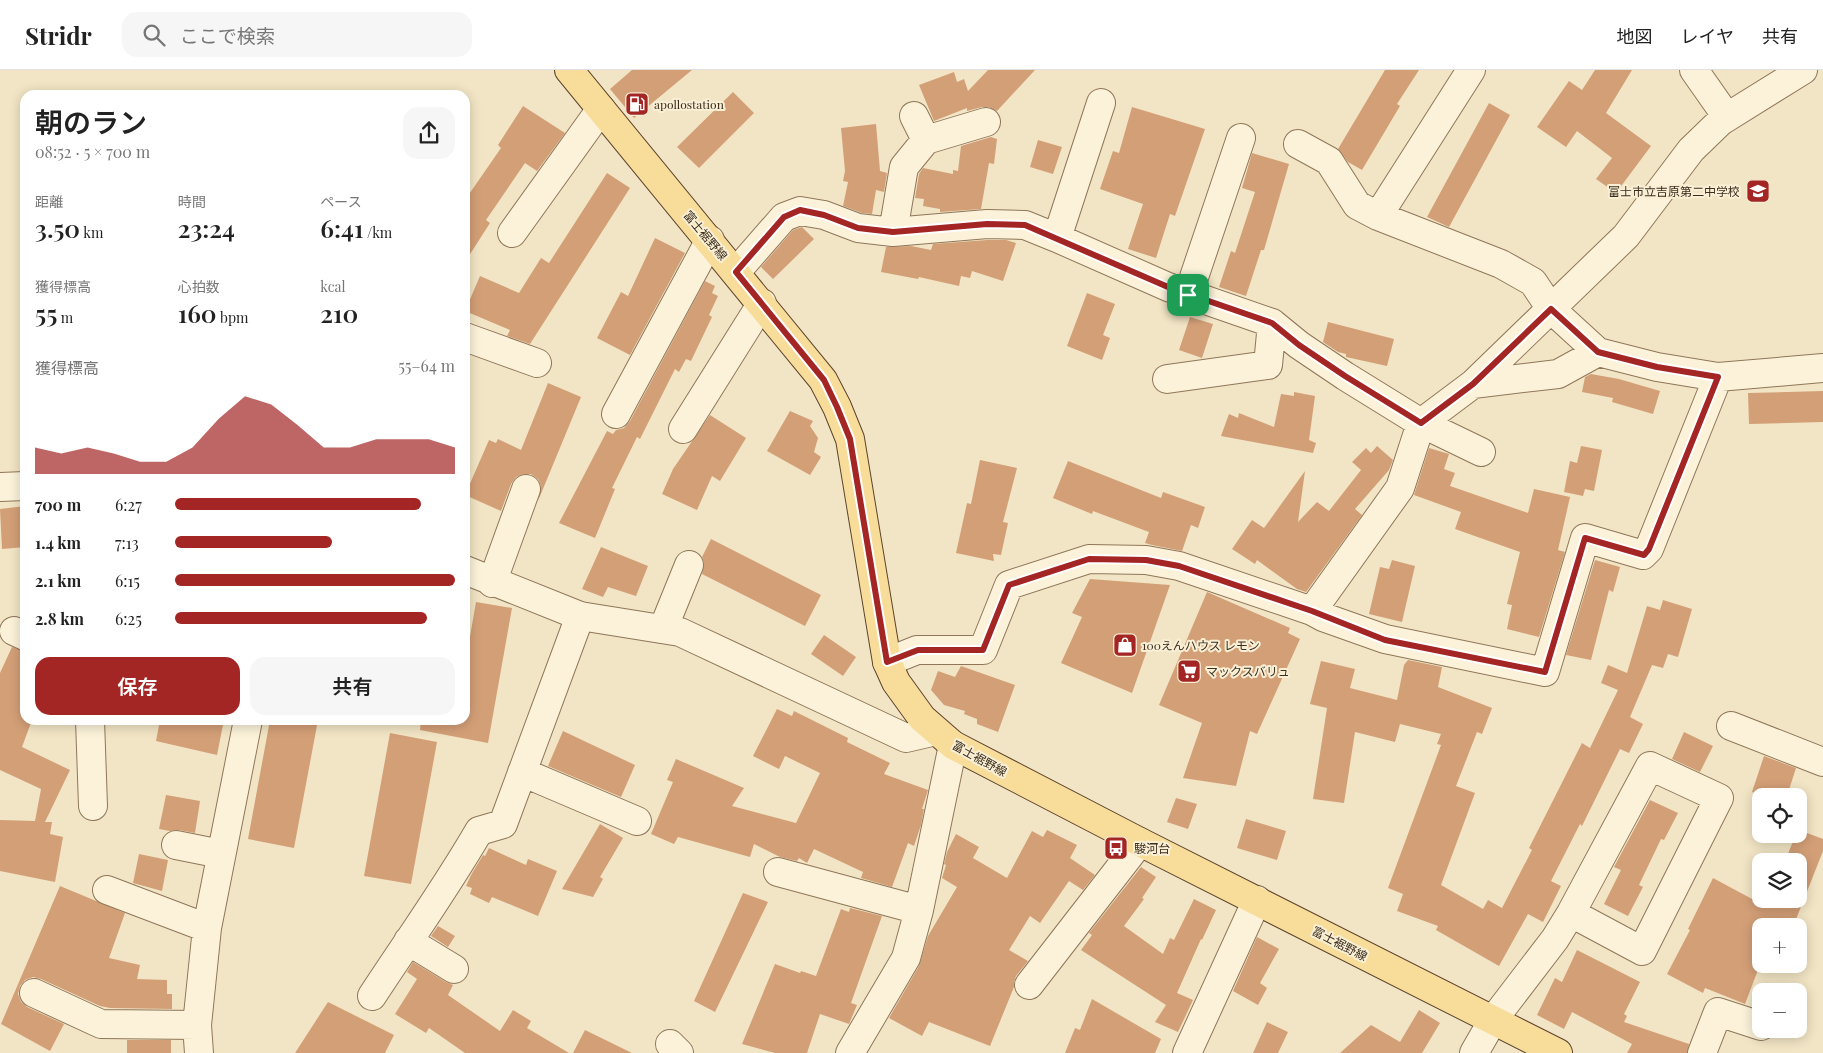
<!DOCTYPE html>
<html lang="ja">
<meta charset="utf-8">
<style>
:root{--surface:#fff;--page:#f6f6f6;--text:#222;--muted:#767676;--line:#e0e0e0;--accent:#a32524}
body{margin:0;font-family:"Playfair Display","Noto Sans JP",serif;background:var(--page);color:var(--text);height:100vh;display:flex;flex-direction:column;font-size:19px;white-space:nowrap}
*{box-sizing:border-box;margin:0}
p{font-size:16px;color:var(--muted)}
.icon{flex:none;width:28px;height:28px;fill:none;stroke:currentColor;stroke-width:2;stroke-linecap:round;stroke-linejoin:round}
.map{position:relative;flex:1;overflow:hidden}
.drawer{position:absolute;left:20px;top:20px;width:450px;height:635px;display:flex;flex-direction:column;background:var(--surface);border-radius:15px;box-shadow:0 2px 12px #0003}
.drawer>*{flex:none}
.fabs{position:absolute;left:1752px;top:718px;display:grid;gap:10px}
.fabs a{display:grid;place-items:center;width:55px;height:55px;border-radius:10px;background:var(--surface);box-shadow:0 2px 12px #0003;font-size:25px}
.pin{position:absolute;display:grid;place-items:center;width:42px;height:42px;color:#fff;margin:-21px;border-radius:10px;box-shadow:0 2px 8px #0006}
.round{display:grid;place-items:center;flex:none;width:52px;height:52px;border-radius:15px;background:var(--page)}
.head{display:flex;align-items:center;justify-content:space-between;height:85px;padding:0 15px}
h1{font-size:28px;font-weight:600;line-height:38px}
.figures{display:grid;grid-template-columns:repeat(3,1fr);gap:8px;height:85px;padding:5px 15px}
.figures div{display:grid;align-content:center}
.figures b{font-size:25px;font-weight:600}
.figures small{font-size:14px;font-weight:400}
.figures p{font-size:14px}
.chart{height:140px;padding:10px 15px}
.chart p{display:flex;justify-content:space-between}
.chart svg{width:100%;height:90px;margin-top:5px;fill:var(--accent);opacity:.7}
.action{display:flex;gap:10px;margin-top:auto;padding:10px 15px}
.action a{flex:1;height:58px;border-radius:15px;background:var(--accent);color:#fff;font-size:20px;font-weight:600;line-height:58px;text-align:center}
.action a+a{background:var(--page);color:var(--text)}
ul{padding:0 15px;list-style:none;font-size:16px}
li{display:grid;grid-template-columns:80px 60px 1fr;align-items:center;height:38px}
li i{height:12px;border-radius:6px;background:var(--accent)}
header{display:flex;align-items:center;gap:30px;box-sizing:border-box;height:70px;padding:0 25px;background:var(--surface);border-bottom:1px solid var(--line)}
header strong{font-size:24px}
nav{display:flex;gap:28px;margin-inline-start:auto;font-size:18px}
.search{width:350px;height:45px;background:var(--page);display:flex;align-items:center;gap:12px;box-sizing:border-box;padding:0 18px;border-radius:15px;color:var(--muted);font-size:19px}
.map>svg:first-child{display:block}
.building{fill:#d39f77}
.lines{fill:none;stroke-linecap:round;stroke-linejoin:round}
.minor-casing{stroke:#8f7659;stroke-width:30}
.tertiary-casing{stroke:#8f7659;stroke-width:30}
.primary-casing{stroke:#5c442d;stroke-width:30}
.minor{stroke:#fbf2d9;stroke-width:28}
.tertiary{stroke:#fbf2d9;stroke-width:28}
.primary{stroke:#f7dc9a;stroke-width:28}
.route-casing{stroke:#fff;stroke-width:10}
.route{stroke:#a32524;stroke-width:6}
.labels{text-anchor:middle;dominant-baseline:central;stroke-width:4;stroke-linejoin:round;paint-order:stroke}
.poi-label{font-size:12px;fill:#3d2e1e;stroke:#f8efd5;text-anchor:start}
.street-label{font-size:12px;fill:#3d2e1e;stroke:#f8efd5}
</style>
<header>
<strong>Stridr</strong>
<div class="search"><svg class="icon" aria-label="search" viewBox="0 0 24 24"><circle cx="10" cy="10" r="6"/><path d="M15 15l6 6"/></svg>ここで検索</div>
<nav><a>地図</a><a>レイヤ</a><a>共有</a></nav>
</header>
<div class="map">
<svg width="1823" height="983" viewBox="0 0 1823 983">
<rect width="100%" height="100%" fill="#f2e5c5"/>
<path class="building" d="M632,0h60l-58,48 -24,-29z
M988,0h47l-38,41 -8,-4h-7l-15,4v-3l-33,13 -15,-36 35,-13 3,10 7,-3 4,12z
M1385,0h34l-22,34 3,2 -38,64 -14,-8 -10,-13z
M1595,0h37l-26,43 45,33 -35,47 -20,-14 16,-21 -35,-27 -11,16 -29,-20 32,-46 13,9z
M733,22l21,21 -55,55 -22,-21z
M1489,33l21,12 -61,112 -22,-10z
M523,36l42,27 -28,38 -12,-8 -39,57 4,3 -25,39v-62l36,-52 -3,-3z
M1132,37l73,22 -30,87 -5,-2 -14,44 -28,-9 15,-45 -43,-15 13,-38 6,2z
M876,54l4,47 7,2 -3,19 -8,-2 -4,24 -10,-1 -19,-7 5,-24 -5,-1 2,-10 -4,-43z
M991,67l6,2 -3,25 -5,-1 -8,46 -41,3v-3l-17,-3 1,-7 -9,-1 4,-24 4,-6 30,6v-4l5,1 3,-25z
M1038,70l24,7 -9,27 -23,-7z
M1252,83l37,11 -25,86h-3l-15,46 -27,-9 12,-36 4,2 20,-61 -13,-4z
M607,103l23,15 -100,156 -23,-8 3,-6 -45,-19 15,-35 39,17 22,-35 8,5z
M802,157l12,12 -41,40 -12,-12 32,-37z
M655,168l30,15 -55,102 -33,-17 24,-46 7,4z
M987,170h19l10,3 -13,38 -31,-10 -2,7 -9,-2 -2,10 -40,-9 -1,2 -37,-7 5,-25 25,-1 20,4 2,-6z
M705,211l10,5 -3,7 6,3 -9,19 3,2 -21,44 -5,-2 -7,13 -4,-3 -35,70 -3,-2 -25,51 3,1 -20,49 -36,-15 48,-92 6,3 3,-4 8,-2 6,-7z
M1087,223l28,11 -12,31 7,3 -8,22 -35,-14z
M1190,247l23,7 -11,34 -23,-8z
M1328,252l66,17 -7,27 -41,-9v-3l-8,-2 -15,-10z
M1591,304l28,5 41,12 -7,23 -41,-12 1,-4 -31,-6 3,-15z
M548,313l33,14 -43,104 3,-15 -3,-7 -7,-5h-8l-7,3 -5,7 -10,27 -36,-16 24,-55 7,3 2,-4 23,11z
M1823,321v31l-74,2 -1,-31z
M1294,322l21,4 -6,44 7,3 -3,10 -92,-17 8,-22 9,4 1,-5 35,14 7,-33 13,2z
M790,341l23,10 -3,5 8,12 -4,14 7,5 -11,18 -43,-24z
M710,345l36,23 -26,43 -8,-5 -15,34 -35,-16 11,-25z
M1377,376l16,14 -4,10 -34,39 7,6 -56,77 -9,-3 -40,-29 -2,4 -23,-15 20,-29 12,8 41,-57 -7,51 19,-20 12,9 32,-41 -9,-8 14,-14 5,5z
M1581,376l21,4 -8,41 -9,-2 -2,7 -19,-4 6,-31 7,2z
M1429,378l20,6 -5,15 11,4 -5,13 78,27 6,-24 36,8 -12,53 7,2 -26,85 -32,-8 5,-24 -5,-1 13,-52 -65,-23 6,-17 -47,-17z
M980,390l37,8 -14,54 5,1 -7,32 -8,-1 1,7 -38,-8 11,-50 4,1z
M1068,391l93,37 2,-6 42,15 -7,21 -7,-3 -9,26 -30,-6 -7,-2 4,-11 -56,-21 -1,3 -39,-16z
M25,436v41l-23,2 -2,-40z
M711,469l110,56 -16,31 -103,-52 2,-11 -2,-6z
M601,477l47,19 -12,30 -28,-9 -5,10 -21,-8z
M1392,490l23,6 -13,56 -33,-8 11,-47 9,2z
M1595,490l25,7 -7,25 -4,-2 -18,70 -25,-5z
M1090,509l80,6 -38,108 -71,-30 21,-46 -10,-4z
M1207,522l83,36 -2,5 12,6 -43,95 -7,-3 -14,55 -53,-8 19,-55 -43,-18z
M1663,530l29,9 -14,48 -10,-3 -5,14 -11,-3 -22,52 13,7 -14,29 -9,-4 -38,77 -2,-2 -29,57 10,5 -18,36 -15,-8 -29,52 -63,-36 2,-4 -41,-15 6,-17 -15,-6 53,-143 -4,-1 4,-10 -41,-10 -5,18 -40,-10 -11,71 -31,-4 14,-91 -17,-4 11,-43 34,8 -5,19 47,12 7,-35 4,-5 34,7 -4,20 54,21 -10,26 -5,-2 -21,54 19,7 -34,92 42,24 5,-9 14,8 30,-58 -3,-2 53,-105 8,5 28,-58 -17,-7 7,-18 19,8 20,-67 13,4z
M476,532l36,6 -24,135 -68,-13 1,-10h44v-55z
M824,565l32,22 -13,19 -32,-22z
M12,577l13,4v69h7l-10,27 48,23 -25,52h7l-2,12 13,3 -8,45 -55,-11v-51l35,1 6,-32 -41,-19v-97z
M961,596l54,19 -17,47 -21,-8v-5l-13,-5 1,-3 -21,-6 -13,-15 7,-19 17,6z
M777,639l15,7 2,-5 54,27 -1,4 43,21 -6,11 44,16 -6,19h2l-3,16 -7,21 -6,-3 -16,44 -31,-9 2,-6 -49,-23 -7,14 -8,-5 -2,3 -17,-4 -26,-13 -4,13 -72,-20 -4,7 -23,-10 22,-52 -6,-2 9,-21 68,29 -12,18 64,17 24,-50 -35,-17 -6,13 -26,-13z
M160,650h64l-7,35 -61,-14z
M270,650h48l-24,128 -46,-9z
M563,661l72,34 -14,32 -73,-31z
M1684,662l29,14 -13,26 -28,-13z
M390,663l47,9 -26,142 -47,-8z
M1764,686l32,12 -9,28h-23l-12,-4z
M166,725l34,6 -5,32 -16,-3 -9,1 -11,-2z
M1176,728l21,6 -9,25 -21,-7z
M1650,730l28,13 -14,27 -3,-1 -22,46 4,2 -15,29 -24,-12 17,-34 -7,-3z
M1246,749l40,12 -9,29 -40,-12z
M600,754l23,14 -23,39 3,2 -10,18 -31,-8z
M1047,760l30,15 -7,13 25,17 -12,15 -14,-9 -29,42 -10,-7 -21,34 19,11 -12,15 -2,6v5l-24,59 -61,-24 -7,14 -33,-18 30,-52 9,-30 29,-49 -15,-9 4,-13 -2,-1 3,-12 9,-18 23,13 -6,11 34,20 25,-47 11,6z
M1799,760l24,9v12l-28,71 8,4h-42v36l-16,42 -40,-16 -2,5 -36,-19 23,-44 -2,-1 25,-51 54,29 3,-8h29v-38h-14l11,-27h3z
M489,778l37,17 2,-6 29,12 -19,45 -46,-19 -3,6 -19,-9 2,-6 -6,-2 5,-11 12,-20 2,1z
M139,784l29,6 -6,31 -29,-8z
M1141,797l15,10 -14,21 2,1 -20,27 39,28 7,-16 4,2 20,-41 22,11 -14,30 -1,-1 -24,54 16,7 -15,32 -23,-10 11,-17 -85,-55 11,-15 -3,-2z
M60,816l65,27 -16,45 31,7 -3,14 30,1v14h5v15l-62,-1 -10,-2 -59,-27 -8,-2 -8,3 -5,6 -2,8 3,8 6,5 37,17 -14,27 -49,-27z
M743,823l25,9 -53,110 -21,-11z
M850,838l32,8 -31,87 6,2 -8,19 -29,-10 -13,39h-32l-33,-9 33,-80 25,9 1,-2 15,5 25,-67 8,3z
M438,856l17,10 -7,11 -17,-11z
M1257,867l22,12 -19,34 7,5 -9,17 -25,-14z
M1577,880l63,32 -16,32 3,2 -3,6 65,22 -2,9h-60l5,-9 -60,-32 -8,17 -27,-14 18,-37 7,4z
M413,892l33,20 7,3 -5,10 52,36 13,-21 18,11 -4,7 42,25h-104l-36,-25 -3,5 -31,-19 22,-35 -10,-7z
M1092,929l69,40 -6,14h-90l10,-25 5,2z
M328,932l66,33 -9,18h-90z
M1419,940l21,13 -18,30h-82l31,-28 29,17z
M1267,952l21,10 -10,21h-25z
M585,960l47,23h-59z
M127,970h44v13h-44z"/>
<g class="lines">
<g class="minor-casing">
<path id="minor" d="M1694,0l33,47
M914,46l12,24
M1298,74l31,17 28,44 21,11 123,48 32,18 18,27 47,43 59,15 61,10 105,-9
M1378,146l93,-146
M893,162l11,-65 22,-27 60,-18
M512,163l89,-124
M1057,168l44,-135
M736,202l48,-55 16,-6 24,4 34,13 35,4 94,-8 38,1 32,13 111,49 104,36 27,22 46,31 76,47 52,-39 153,-148 65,-86 30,-29 82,-51
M1188,225l53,-157
M465,267l72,26
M1167,309l101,-14 4,-42
M1473,314l85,-10 40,-22
M616,344l94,-174
M683,359l79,-126
M492,513l34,-94
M1312,541l88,-123 21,-65 60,29
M663,559l26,-64
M14,561l11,5
M887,592l30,-12h66l26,-65 80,-26 57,1 33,6 133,45 11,6 62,22 160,33 40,-134 58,17 6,-6 69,-172
M90,650l3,86
M1731,656l92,36
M522,702l115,49
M176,775l45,9
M778,802l141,38
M107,820l100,38
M408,871l46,28
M1029,915l111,-143
M34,923l67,31 96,1
M372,926c36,-55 74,-108 107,-165l24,-7 77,-208
M670,974l9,9
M199,983l-2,-28 10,-97 41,-208
M850,983l56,-95 13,-48 34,-165
M1187,983l70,-153
M1474,983l19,-33 62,-81 16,-26 79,-147 69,32 -77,153 -71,-38
M1702,983l16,-41 43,14"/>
</g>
<g class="tertiary-casing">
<path id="tertiary" d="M0,417l25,-1
M465,500l115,46 100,16 226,106 30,-7"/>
</g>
<g class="primary-casing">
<path id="primary" d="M569,0l254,310 14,27 13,32 37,223 9,20 26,36 31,27 187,97 418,211"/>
</g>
<use href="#minor" class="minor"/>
<use href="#tertiary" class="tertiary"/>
<use href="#primary" class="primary"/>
</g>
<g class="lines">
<g class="route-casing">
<path id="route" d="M800,140l24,5 34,13 35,4 94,-8 38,1 143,62 104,36 27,22 46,31 76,47 52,-39 78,-75 47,43 59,15 61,10 -69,172 -5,6 -59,-17 -40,134 -160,-32 -73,-29 -133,-45 -33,-6 -57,-1 -80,26 -26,65h-65l-31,12 -37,-223 -13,-32 -13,-27 -88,-108 48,-55z"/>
</g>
<use href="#route" class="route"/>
</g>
<defs>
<g id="fuel-square" transform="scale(1.25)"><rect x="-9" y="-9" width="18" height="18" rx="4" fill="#a32524" stroke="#f8efd5"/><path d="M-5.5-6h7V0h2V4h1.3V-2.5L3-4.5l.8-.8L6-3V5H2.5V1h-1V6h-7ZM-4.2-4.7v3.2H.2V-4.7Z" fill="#fff"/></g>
<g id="school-square" transform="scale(1.25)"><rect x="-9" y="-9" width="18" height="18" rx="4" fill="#a32524" stroke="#f8efd5"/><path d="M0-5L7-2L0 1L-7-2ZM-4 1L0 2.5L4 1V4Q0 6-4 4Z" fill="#fff"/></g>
<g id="shop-square" transform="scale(1.25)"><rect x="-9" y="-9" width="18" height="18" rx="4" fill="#a32524" stroke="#f8efd5"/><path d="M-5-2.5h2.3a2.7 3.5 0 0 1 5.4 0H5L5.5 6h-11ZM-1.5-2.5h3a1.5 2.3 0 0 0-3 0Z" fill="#fff"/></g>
<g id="supermarket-square" transform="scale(1.25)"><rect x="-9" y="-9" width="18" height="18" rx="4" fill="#a32524" stroke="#f8efd5"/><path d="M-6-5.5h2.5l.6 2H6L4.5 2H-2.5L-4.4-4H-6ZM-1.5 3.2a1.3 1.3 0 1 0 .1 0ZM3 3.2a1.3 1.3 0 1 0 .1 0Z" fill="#fff"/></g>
<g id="bus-square" transform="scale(1.25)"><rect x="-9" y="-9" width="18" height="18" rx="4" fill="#a32524" stroke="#f8efd5"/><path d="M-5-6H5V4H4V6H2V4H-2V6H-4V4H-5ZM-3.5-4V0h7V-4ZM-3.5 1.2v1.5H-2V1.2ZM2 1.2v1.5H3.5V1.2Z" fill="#fff"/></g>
</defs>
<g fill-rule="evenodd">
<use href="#fuel-square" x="637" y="34"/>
<use href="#school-square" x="1758" y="121"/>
<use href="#shop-square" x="1125" y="575"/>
<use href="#supermarket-square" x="1189" y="601"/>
<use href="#bus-square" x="1116" y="778"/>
</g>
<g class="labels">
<g class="poi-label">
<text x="654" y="34">apollostation</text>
<text x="1740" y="121" text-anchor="end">富士市立吉原第二中学校</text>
<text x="1142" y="575">100えんハウス レモン</text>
<text x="1206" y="601">マックスバリュ</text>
<text x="1134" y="778">駿河台</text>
</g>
<g class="street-label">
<text transform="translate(706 165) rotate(50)">富士裾野線</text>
<text transform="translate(980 688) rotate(29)">富士裾野線</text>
<text transform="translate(1340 873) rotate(27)">富士裾野線</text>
</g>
</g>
</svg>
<div class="fabs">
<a><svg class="icon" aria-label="locate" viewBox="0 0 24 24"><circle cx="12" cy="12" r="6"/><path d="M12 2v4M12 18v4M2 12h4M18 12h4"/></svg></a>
<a><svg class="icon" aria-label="layers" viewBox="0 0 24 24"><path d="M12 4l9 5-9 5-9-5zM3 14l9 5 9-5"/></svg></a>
<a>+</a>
<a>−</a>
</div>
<div class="pin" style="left:1188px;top:225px;background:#1e9e55"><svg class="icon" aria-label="arrive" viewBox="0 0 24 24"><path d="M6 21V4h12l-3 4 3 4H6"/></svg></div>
<section class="drawer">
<div class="head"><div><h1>朝のラン</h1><p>08:52 · 5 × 700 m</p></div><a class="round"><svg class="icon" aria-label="share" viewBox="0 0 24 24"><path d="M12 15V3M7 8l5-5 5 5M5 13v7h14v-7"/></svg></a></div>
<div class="figures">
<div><p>距離</p><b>3.50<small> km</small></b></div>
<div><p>時間</p><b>23:24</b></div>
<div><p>ペース</p><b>6:41<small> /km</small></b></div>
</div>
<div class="figures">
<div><p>獲得標高</p><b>55<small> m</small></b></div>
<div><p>心拍数</p><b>160<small> bpm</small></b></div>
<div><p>kcal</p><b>210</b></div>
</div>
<div class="chart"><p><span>獲得標高</span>55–64 m</p>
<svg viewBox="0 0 160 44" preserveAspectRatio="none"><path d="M0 44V31L10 34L20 31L30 34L40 38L50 38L60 31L70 17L80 6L90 10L100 20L110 31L120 31L130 27L140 27L150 27L160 31V44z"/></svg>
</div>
<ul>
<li><b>700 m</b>6:27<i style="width:88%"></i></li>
<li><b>1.4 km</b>7:13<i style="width:56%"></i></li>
<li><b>2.1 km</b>6:15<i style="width:100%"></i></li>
<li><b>2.8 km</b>6:25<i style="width:90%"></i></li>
</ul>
<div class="action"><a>保存</a><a>共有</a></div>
</section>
</div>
